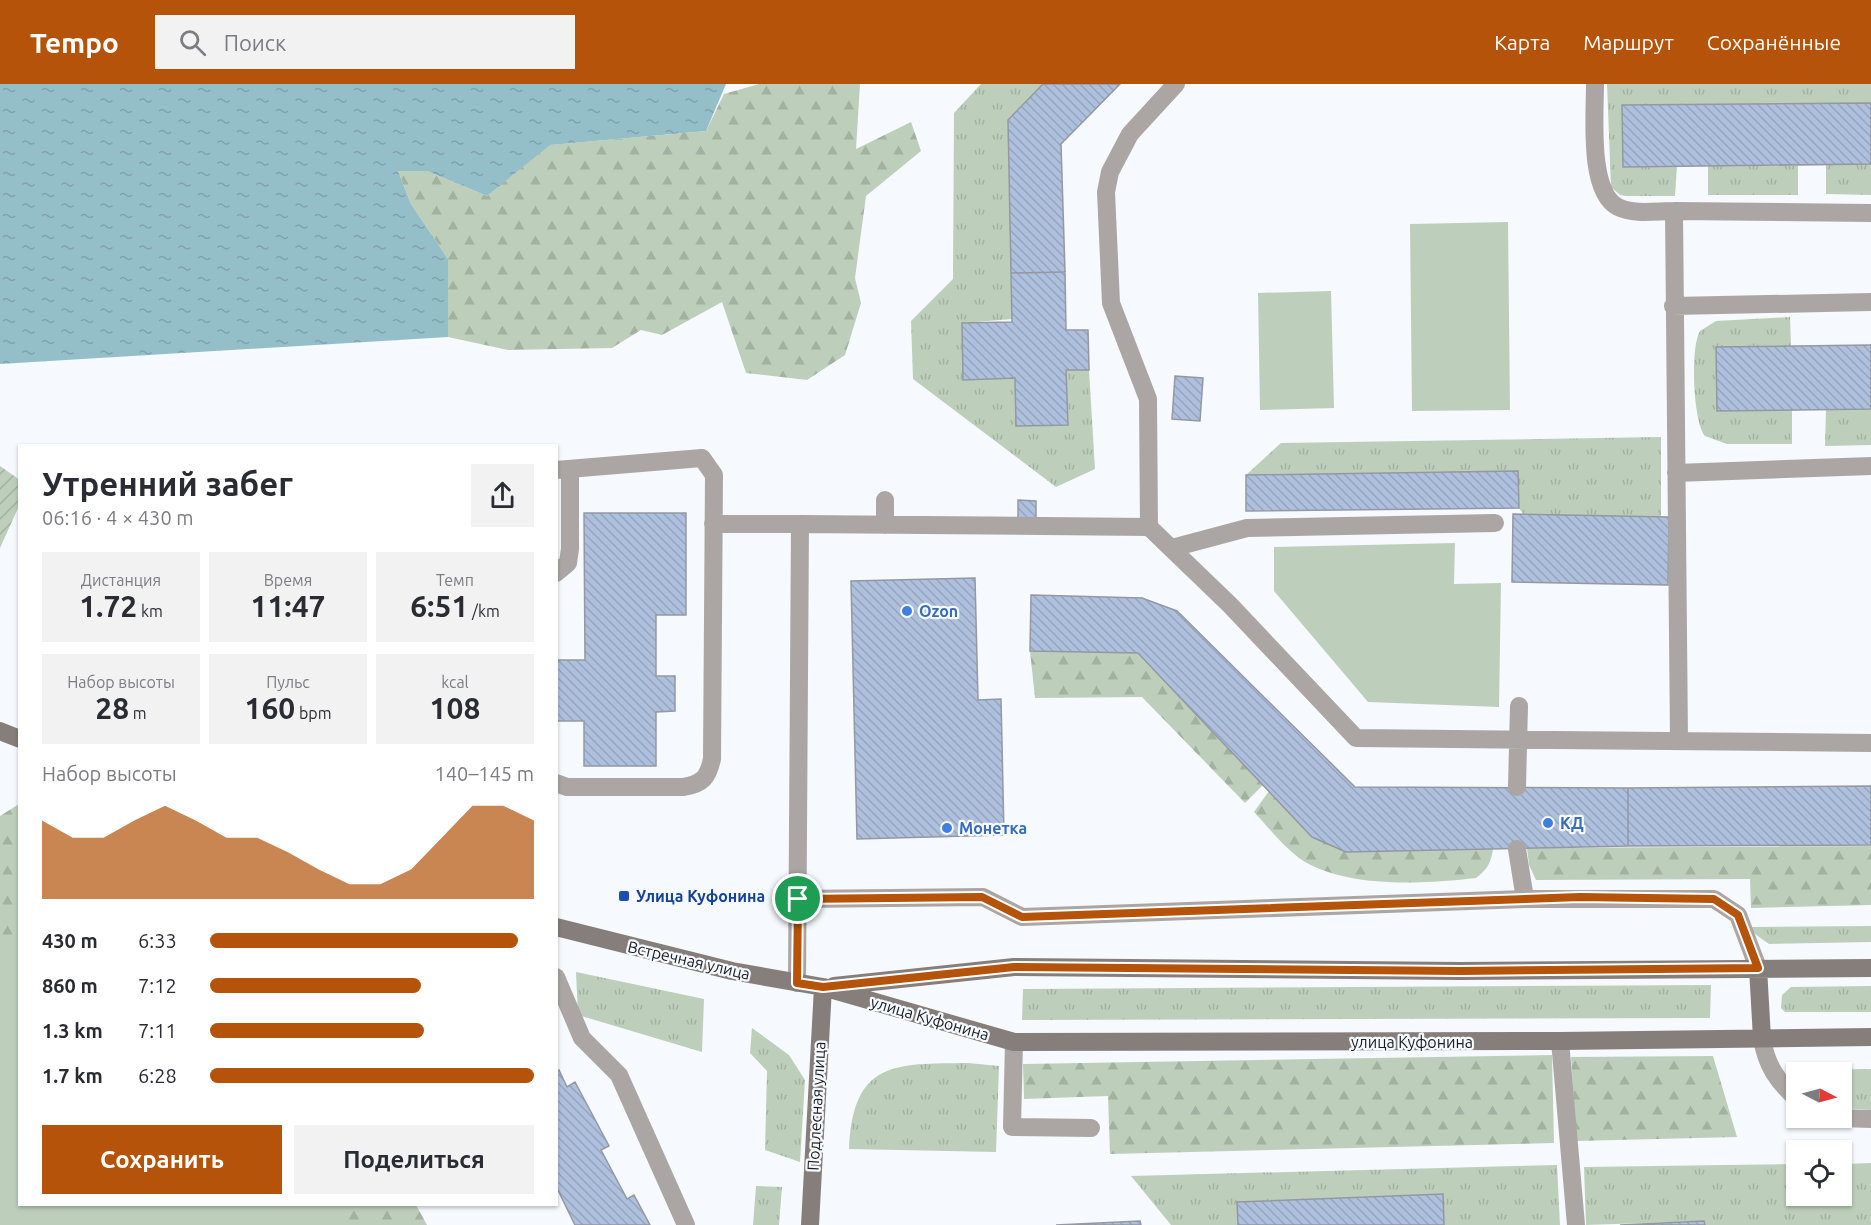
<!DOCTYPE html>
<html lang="ru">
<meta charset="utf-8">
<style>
:root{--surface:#fff;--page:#f2f2f3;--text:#2b2b33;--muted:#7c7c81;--accent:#b45309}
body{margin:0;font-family:Ubuntu,sans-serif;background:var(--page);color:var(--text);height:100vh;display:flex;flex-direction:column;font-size:22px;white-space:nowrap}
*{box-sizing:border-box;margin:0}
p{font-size:20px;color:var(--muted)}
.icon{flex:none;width:33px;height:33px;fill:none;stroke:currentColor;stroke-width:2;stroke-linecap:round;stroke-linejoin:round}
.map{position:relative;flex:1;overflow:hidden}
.sheet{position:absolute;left:18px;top:360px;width:540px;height:762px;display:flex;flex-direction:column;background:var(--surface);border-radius:0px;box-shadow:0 2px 4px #0004}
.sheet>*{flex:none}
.needle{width:39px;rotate:96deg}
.controls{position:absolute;left:1786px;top:978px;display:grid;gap:12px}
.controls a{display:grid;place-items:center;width:66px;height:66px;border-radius:0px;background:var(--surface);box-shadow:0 2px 4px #0004;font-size:30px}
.pin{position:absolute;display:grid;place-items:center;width:51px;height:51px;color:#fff;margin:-26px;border:3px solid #fff;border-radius:50%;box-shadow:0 2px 6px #0007}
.round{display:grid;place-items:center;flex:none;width:63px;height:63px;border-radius:0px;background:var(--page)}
.summary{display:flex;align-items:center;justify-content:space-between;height:102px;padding:0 24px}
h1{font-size:33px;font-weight:700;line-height:45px}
.metrics{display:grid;grid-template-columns:repeat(3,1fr);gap:9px;height:102px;padding:6px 24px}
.metrics div{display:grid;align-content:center;border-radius:0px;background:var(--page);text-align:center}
.metrics b{font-size:30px;font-weight:700}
.metrics small{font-size:16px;font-weight:400}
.metrics p{font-size:16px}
.chart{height:168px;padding:12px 24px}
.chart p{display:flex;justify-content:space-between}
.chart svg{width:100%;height:108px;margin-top:6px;fill:var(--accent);opacity:.7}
.cta{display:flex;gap:12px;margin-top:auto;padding:12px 24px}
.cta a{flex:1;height:69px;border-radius:0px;background:var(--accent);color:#fff;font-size:24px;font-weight:700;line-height:69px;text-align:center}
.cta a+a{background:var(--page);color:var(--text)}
ul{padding:0 24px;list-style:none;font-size:20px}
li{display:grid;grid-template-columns:96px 72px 1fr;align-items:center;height:45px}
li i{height:15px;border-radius:8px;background:var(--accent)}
header{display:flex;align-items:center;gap:36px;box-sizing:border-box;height:84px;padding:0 30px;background:var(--accent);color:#fff}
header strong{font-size:28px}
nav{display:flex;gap:33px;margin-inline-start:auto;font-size:21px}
.search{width:420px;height:54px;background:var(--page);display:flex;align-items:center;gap:15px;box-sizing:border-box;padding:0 21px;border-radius:0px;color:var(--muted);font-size:22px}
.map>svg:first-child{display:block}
.grass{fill:url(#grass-tufts)}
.forest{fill:url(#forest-firs)}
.park{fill:#bdcfbb}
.garden{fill:url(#garden-furrows)}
.water{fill:url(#water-ripples)}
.building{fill:url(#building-back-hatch);stroke:#9398a2;stroke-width:1.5}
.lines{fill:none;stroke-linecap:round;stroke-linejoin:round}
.lane{stroke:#aba6a4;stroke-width:18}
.street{stroke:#aba6a4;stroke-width:18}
.secondary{stroke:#867e7b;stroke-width:18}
.route-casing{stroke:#fff;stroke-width:12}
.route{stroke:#b45309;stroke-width:8}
.shop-dot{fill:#3f7fe0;stroke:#f6f9fd;stroke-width:2}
.transit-dot{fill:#1a4fb4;stroke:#f6f9fd;stroke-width:2}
.labels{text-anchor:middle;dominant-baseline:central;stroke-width:4.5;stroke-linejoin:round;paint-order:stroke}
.shop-label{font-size:16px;font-weight:bold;fill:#366cbe;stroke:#f6f9fd;text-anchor:start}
.transit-label{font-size:16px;font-weight:bold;fill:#164399;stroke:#f6f9fd;text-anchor:start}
.street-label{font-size:16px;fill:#1b1d21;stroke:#f6f9fd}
</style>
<header>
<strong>Tempo</strong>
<div class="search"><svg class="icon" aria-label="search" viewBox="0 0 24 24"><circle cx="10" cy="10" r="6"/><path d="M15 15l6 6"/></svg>Поиск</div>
<nav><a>Карта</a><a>Маршрут</a><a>Сохранённые</a></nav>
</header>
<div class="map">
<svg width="1871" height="1141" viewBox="0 0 1871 1141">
<defs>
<pattern id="grass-tufts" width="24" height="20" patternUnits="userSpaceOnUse" patternTransform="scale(1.5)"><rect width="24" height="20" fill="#bdcfbb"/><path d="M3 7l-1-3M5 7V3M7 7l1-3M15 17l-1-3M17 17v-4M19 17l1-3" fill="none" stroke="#a2b1a0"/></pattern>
<pattern id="forest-firs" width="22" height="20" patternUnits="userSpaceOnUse" patternTransform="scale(1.5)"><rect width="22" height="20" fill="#bdcfbb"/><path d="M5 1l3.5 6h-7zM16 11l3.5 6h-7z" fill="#a2b1a0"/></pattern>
<pattern id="garden-furrows" width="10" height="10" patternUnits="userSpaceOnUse" patternTransform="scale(1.5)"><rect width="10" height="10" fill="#bdcfbb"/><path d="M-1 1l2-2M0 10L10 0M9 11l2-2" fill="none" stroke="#a2b1a0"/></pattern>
<pattern id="water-ripples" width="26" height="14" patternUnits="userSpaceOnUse" patternTransform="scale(1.5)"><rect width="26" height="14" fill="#94bec8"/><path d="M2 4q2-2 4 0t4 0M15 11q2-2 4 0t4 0" fill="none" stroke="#7fa3ac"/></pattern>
<pattern id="building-back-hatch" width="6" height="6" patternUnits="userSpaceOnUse" patternTransform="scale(1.5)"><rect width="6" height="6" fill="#afc0de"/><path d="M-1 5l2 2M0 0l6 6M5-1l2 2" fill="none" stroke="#96a5be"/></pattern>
</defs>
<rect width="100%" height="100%" fill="#f6f9fd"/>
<path class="grass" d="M981,0h62l-35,36 4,199 -49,4 1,57 51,-2 1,48 52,-1 -2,-55h23l6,99 -39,18 -143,-108 -2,-58 42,-42 1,-166z
M1607,0h264v19l-248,2v62l54,-1 -2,30h-49l-6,-1 -9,-8z
M1871,80v31l-45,-1v-29z
M1708,82h90v29h-90z
M1790,233l1,29 -74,1v63h75v34h-65l-22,-8c-12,-14 -15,-89 -5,-105l16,-10z
M1826,325h45v36l-46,1z
M1661,353v80l-137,-2 -5,-7 -1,-37 -272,4 35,-32z
M1871,842v16l-102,2 -14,-10 -4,-7z
M576,888l128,27 -2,53 -124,-37z
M1711,901l-1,33 -688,2 1,-31z
M1871,902v26h-86l-4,-4 1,-13 9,-8z
M752,944l37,27 16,25 -5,82 -35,-12 2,-79 -17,-18z
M968,979l31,3 -3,86 -147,-3c4,-89 46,-85 119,-86z
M1871,985v41l-29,-2v-36l-44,-2z
M1871,1079v62h-166l-1,-4 -118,4 -2,-58 213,-3v32h45v-32z
M1557,1081l3,60h-116l-2,-31 -204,8v23h-67l-40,-49z
M756,1102l26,1 -3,38h-26z"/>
<path class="forest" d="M759,0h101l-4,65 55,-27 10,29 -55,45 -11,82 6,25 -16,52 -38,25 -61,-7 -24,-71 -60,33 -21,-5 -29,18 -104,2 -60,-13v-78l-37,-55 -13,-33h29l60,25 62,-51 157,-14 18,-37z
M1030,567l108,2 125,132 -18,18 -103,-106 -107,1z
M1269,707l43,46 34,15 147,-3c-2,14 -6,21 -17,29 -51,6 -133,11 -177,-20 -16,-12 -31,-31 -45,-46z
M19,720l1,400 396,1 11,20h-427v-409z
M1871,762v59l-120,3 -1,-29 -214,1 -7,-15 -2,-17z
M1552,971l2,88 -444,11 -2,-58 -84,3 -1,-35z
M1713,972l24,81 -161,4 -5,-84z"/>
<path class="park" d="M1508,138l2,188 -98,1 -2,-187z
M1331,207l3,117 -74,2 -2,-117z
M1455,459l-1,41 47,-1 -2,124 -131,-5 -94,-111v-44z
M0,859l19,9 1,252 301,1 20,20h-341z"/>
<path class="garden" d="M0,382l20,14 -1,26 -19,42z"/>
<path class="water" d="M0,0h726l-20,47 -156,14 -63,51 -60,-25h-29l13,33 37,55v78l-448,27z"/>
<path class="building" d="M1043,0h77l-59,60 4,128 -54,1 -3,-153z
M1871,19v61l-248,3 -1,-62z
M1065,188l1,58h22l1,40h-23l2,55 -52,1 -1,-48 -52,2 -1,-57 50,-1 -1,-49z
M1871,261v64l-154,2 -1,-64z
M1175,292l28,2 -3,43 -28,-2z
M1518,387l1,37 -273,3v-36z
M1018,416l18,1v19l-18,-1z
M584,429h102v102h-30v61h19v35l-19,1v54h-72v-45h-28v-61h29z
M1513,430l156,3 -1,68 -156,-3z
M975,494l3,122 23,-1 3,136 -147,4 -6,-258z
M1031,511l111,3 35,13 178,176 273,1v58l-282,6 -34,-15 -174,-184 -108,-2z
M1871,702v59l-243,1v-58z
M559,986l8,17 8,-5 34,64 -8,4 26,49 7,-4 16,30h-75l-19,-39v-114z
M1443,1110l1,31h-206l-1,-23z
M1140,1137l1,4h-85z
M1704,1137l1,4h-85z"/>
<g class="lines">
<path class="lane" d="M1176,0l-46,50 -20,38 -4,20 5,111 37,96 1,128 81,78 126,133 515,5
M1595,0c0,31 -7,108 23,123 16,8 38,4 56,4
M1673,222l198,-4
M556,386l146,-12 12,17 -2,284c-4,18 -9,25 -29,28h-116l-11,-4
M1676,389l195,-7
M713,440h87
M885,441v-25
M1172,464l75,-20 248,-5
M556,489l12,-10 2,-14v-80
M1679,656l-5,-529 197,2
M1517,703l2,-81
M798,815l185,-2 39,20 503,-18
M556,893l26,61 37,37 67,150
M797,899l3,-459 349,3
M1762,954c4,27 15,43 35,61
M1560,957l16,184
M1014,958l-2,85 79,1
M1841,1034l30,1"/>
<path class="street" d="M1517,765l8,50h189l24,16 20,53"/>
<path class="secondary" d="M0,647l20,8
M556,843l176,44 91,16 191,55 546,-1 311,-4
M1758,884l4,70
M834,902l180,-19 446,4 411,-3
M810,1141l13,-238"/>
</g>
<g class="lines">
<g class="route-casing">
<path id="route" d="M982,813l40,20 558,-20 134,2 24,16 20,53 -298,3 -446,-4 -191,20 -26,-4 1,-84z"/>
</g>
<use href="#route" class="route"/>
</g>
<g class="shop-dot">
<circle cx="907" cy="527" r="6"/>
<circle cx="1548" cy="739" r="6"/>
<circle cx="947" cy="744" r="6"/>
</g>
<rect class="transit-dot" x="618" y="806" width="12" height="12" rx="3"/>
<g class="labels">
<g class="shop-label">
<text x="919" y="527">Ozon</text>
<text x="1560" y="739">КД</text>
<text x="959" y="744">Монетка</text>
</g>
<g class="transit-label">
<text x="636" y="812">Улица Куфонина</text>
</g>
<g class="street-label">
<text transform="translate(689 876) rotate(13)">Встречная улица</text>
<text transform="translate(930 934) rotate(16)">улица Куфонина</text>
<text x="1412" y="958">улица Куфонина</text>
<text transform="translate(816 1022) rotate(-87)">Подлесная улица</text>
</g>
</g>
</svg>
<div class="controls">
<a><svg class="needle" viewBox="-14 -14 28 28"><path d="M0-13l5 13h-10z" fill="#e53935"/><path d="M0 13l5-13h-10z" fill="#7c7c81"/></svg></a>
<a><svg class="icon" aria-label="locate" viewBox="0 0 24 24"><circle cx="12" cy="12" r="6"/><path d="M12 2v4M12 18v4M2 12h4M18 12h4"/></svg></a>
</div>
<div class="pin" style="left:798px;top:815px;background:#1e9e55"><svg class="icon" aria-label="arrive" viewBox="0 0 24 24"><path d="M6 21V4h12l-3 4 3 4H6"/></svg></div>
<section class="sheet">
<div class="summary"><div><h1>Утренний забег</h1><p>06:16 · 4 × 430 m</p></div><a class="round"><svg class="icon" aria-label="share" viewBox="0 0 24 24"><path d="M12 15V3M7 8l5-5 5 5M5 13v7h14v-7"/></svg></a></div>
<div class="metrics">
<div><p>Дистанция</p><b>1.72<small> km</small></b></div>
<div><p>Время</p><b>11:47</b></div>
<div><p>Темп</p><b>6:51<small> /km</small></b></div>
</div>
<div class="metrics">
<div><p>Набор высоты</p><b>28<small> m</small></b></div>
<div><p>Пульс</p><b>160<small> bpm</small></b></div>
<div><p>kcal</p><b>108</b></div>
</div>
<div class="chart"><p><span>Набор высоты</span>140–145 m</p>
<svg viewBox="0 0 160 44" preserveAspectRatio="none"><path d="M0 44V12L10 19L20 19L30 12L40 6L50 12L60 19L70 19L80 25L90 32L100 38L110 38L120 32L130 19L140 6L150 6L160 12V44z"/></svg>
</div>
<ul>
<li><b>430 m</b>6:33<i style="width:95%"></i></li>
<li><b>860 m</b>7:12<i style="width:65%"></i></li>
<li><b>1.3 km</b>7:11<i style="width:66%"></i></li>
<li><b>1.7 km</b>6:28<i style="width:100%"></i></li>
</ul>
<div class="cta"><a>Сохранить</a><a>Поделиться</a></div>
</section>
</div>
